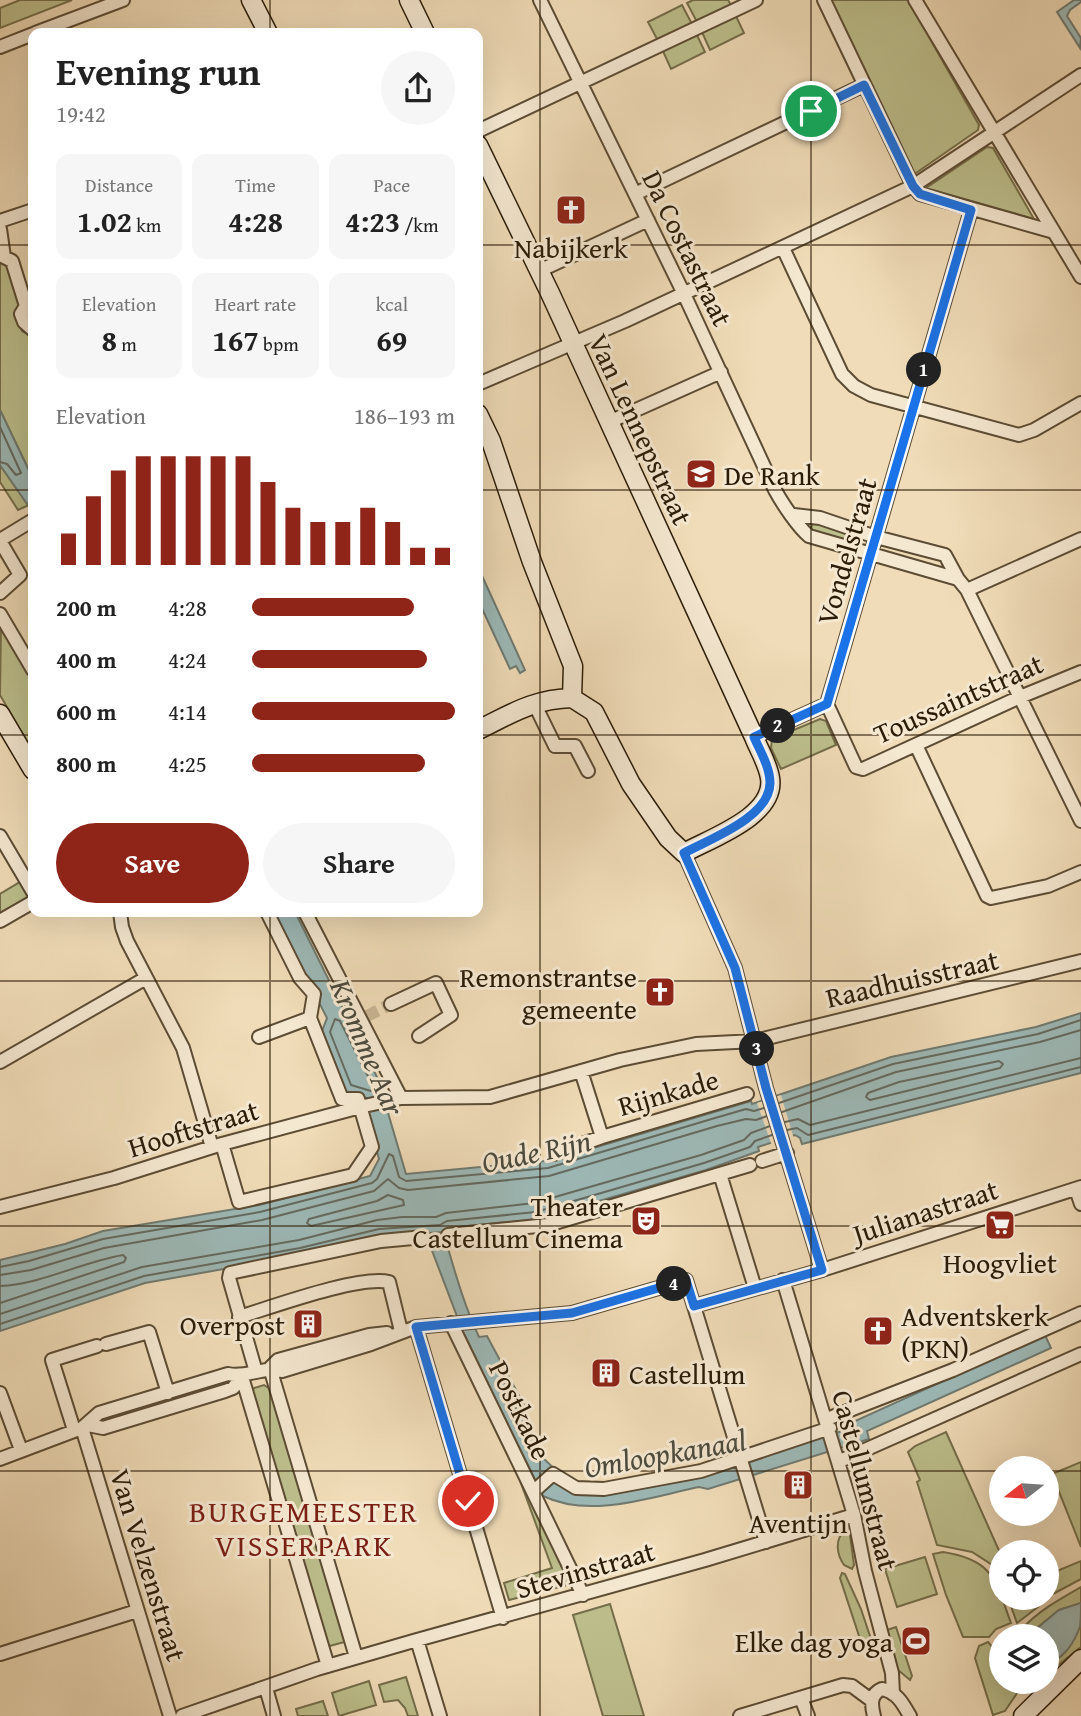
<!DOCTYPE html>
<meta charset="utf-8">
<style>
:root{--surface:#fff;--page:#f6f6f6;--text:#222;--muted:#767676;--accent:#8f2418}
body{margin:0;font-family:"Gentium Book Plus",serif;background:var(--page);color:var(--text);height:100vh;display:flex;flex-direction:column;font-size:26px;white-space:nowrap}
*{box-sizing:border-box;margin:0}
p{font-size:23px;color:var(--muted)}
.icon{flex:none;width:38px;height:38px;fill:none;stroke:currentColor;stroke-width:2;stroke-linecap:round;stroke-linejoin:round}
.map{position:relative;flex:1;overflow:hidden}
.details{position:absolute;left:28px;top:28px;width:455px;height:889px;display:flex;flex-direction:column;background:var(--surface);border-radius:14px;box-shadow:0 7px 28px #0002}
.details>*{flex:none}
.needle{width:46px;rotate:253deg}
.buttons{position:absolute;left:989px;top:1456px;display:grid;gap:14px}
.buttons a{display:grid;place-items:center;width:70px;height:70px;border-radius:50%;background:var(--surface);box-shadow:0 7px 28px #0002;font-size:35px}
.pin{position:absolute;display:grid;place-items:center;width:60px;height:60px;color:#fff;margin:-30px;border:4px solid #fff;border-radius:50%;box-shadow:0 2px 7px #0007}
.km{position:absolute;width:35px;height:35px;margin:-18px;border-radius:50%;background:#222;color:#fff;font-size:19px;line-height:35px;text-align:center}
.round{display:grid;place-items:center;flex:none;width:74px;height:74px;border-radius:37px;background:var(--page)}
.overview{display:flex;align-items:center;justify-content:space-between;height:119px;padding:0 28px}
h1{font-size:38px;font-weight:600;line-height:52px}
.stats{display:grid;grid-template-columns:repeat(3,1fr);gap:10px;height:119px;padding:7px 28px}
.stats div{display:grid;align-content:center;border-radius:14px;background:var(--page);text-align:center}
.stats b{font-size:30px;font-weight:600}
.stats small{font-size:19px;font-weight:400}
.stats p{font-size:19px}
.chart{height:196px;padding:14px 28px}
.chart p{display:flex;justify-content:space-between}
.chart svg{width:100%;height:126px;margin-top:7px;stroke:var(--accent);stroke-width:6}
.primary-button{display:flex;gap:14px;margin-top:auto;padding:14px 28px}
.primary-button a{flex:1;height:80px;border-radius:42px;background:var(--accent);color:#fff;font-size:28px;font-weight:600;line-height:80px;text-align:center}
.primary-button a+a{background:var(--page);color:var(--text)}
ul{padding:0 28px;list-style:none;font-size:23px}
li{display:grid;grid-template-columns:112px 84px 1fr;align-items:center;height:52px}
li i{height:18px;border-radius:9px;background:var(--accent)}
.map>svg:first-child{display:block}
.green{fill:#bdbf8d;stroke:#746e4a;stroke-width:2}
.water{fill:#9db9b7;stroke:#6f7a71;stroke-width:2}
.pier{fill:#f0dcb8}
.lines{fill:none;stroke-linecap:round;stroke-linejoin:round}
.shore{stroke:#646a60;stroke-width:2}
.street-tunnel{stroke:#c9b695;stroke-width:12;stroke-dasharray:12 6;stroke-linecap:butt}
.street-casing{stroke:#5c4c34;stroke-width:16}
.secondary-casing{stroke:#2b1c08;stroke-width:21}
.street{stroke:#f5e8d1;stroke-width:12}
.secondary{stroke:#f5e8d1;stroke-width:18}
.route-casing{stroke:#fff;stroke-width:14}
.route{stroke:#1a73e8;stroke-width:9}
.grid{fill:none;stroke:#2b1c08;stroke-width:2;stroke-opacity:0.55}
.labels{text-anchor:middle;dominant-baseline:central;stroke-width:6;stroke-linejoin:round;paint-order:stroke}
.poi-label{font-size:28px;fill:#2b1c08;stroke:#f5e8d1;text-anchor:end}
.street-label{font-size:28px;fill:#2b1c08;stroke:#f5e8d1}
.water-label{font-size:30px;font-style:italic;fill:#4d4b3d;stroke:#f5e8d1}
.neighbourhood-label{font-size:30px;letter-spacing:2px;fill:#7a1f14;stroke:#f5e8d1}
</style>
<div class="map">
<svg width="1081" height="1716" viewBox="0 0 1081 1716">
<rect width="100%" height="100%" fill="#f0dcb8"/>
<filter id="stains"><feTurbulence type="fractalNoise" baseFrequency=".00286" numOctaves="4"/><feColorMatrix values="0 0 0 0 .2 0 0 0 0 .09 0 0 0 0 .02 0 0 0 .5 -.17"/></filter>
<radialGradient id="worn" r=".72"><stop offset=".6" stop-color="#630" stop-opacity="0"/><stop offset="1" stop-color="#630" stop-opacity=".3"/></radialGradient>
<path class="green" d="M20,0h52l-72,28v-20z
M693,0h35l3,5 -34,17 -10,-19z
M829,0h79l71,125 -1,5 -62,43 -4,-1z
M682,5l10,19 -34,17 -10,-19z
M735,14l9,19 -34,17 -9,-20z
M696,33l9,19 -34,17 -9,-20z
M987,147l6,1 41,71 -108,-31z
M0,261l9,4 11,40 -4,8 6,18 8,4 3,12v132l-33,-69z
M0,465l27,38 6,-4v4l-15,7 -18,-28z
M813,522l44,14 -3,10 -44,-14z
M1,623l32,55v74l-33,-57z
M820,719l6,2 10,24 -55,24 -10,-21 1,-9z
M20,882l8,15 -28,16v-19z
M264,1385l6,4 78,252 -22,6 -74,-254 2,-5z
M946,1432l55,123 -1,6 -6,5 -22,-14 -35,-7 -20,-63 3,-2 -12,-28 7,-6z
M1081,1462v85l-29,-73z
M515,1467l56,117 -62,16 -5,-17 48,-15z
M845,1531l5,4 4,30 -2,4 -8,-4c-7,-10 -10,-26 1,-34z
M943,1552c51,8 52,28 68,71l-15,6 -7,8h-26l-17,-42 -13,-41z
M925,1557l12,37 -40,13 -12,-38z
M1081,1561v18l-39,21 -5,-2h9l1,-30 3,6z
M842,1573l3,1 16,35 10,30 -10,3 -21,-64z
M1081,1587v16l-22,7 -22,18 -2,8h-11l-2,-7c16,-18 38,-30 59,-42z
M1008,1598h10l20,9 -21,16z
M610,1604l34,112h-41l-30,-101z
M1081,1625v22l-34,27v-11c19,-4 25,-22 34,-38z
M896,1627l16,49 -2,4 -12,-10 -11,-40z
M988,1642l13,15v25l23,1 -19,28 -12,4 -18,-57 4,-12z
M406,1677l12,39h-10l-3,-8 -7,-8 -14,2 -5,-17z
M369,1681l7,24 -37,11 -7,-23z
M323,1701l5,15h-30l-2,-7z"/>
<path class="water" d="M1074,0h7v2l-11,8 -3,6 14,22 -1,10 -23,-36z
M0,410l33,69v20l-6,5 -27,-39z
M478,567l47,103 -5,3 -4,-7 -6,3 -32,-69z
M273,912h22l85,171 2,10 -3,1 3,13 4,-1 20,68 140,-13 14,-3 191,-57 1,3 139,-47 145,-30 45,-14v60l-279,71 -2,-6 -5,-3 -37,12 1,4 -53,19 -169,49 -89,9 -3,4 -65,4 -78,19 -157,28 -145,48v-71l65,-16 38,-13 156,-26 111,-29 9,-17 -13,-47 4,-2 -3,-12 -20,-4 -25,-63 5,-13z
M445,1238c10,34 19,67 34,99l8,-1 37,69 11,36 8,17 20,19 21,9 119,-12 142,-44 -1,-4 201,-91 6,13 -184,83 2,8 -161,50 -9,-2c-49,10 -108,32 -156,9l-80,-164 -35,-92z
M1081,1603c0,7 0,16 -1,23 -5,16 -17,34 -33,37l-1,-27h-11l1,-7 23,-19z"/>
<path class="pier" d="M781,1095l13,44 -22,7 -15,-43z"/>
<g class="lines">
<path class="shore" d="M0,427l21,46 -5,2 -9,-11 -7,-2
M335,1019l5,2 33,65 -2,5 -20,-6 -21,-53z
M999,1061l4,3 -3,4 -130,32 -4,-3 2,-4 31,-11z
M779,1103l114,-39 145,-30 43,-14
M782,1112l114,-40 144,-30 41,-12
M785,1122l13,-3 12,6 271,-67
M787,1130l10,-2 11,7 273,-68
M388,1195l15,5 1,5 -93,21 -4,-3 2,-4 68,-18z
M0,1267l29,-6 74,-22 157,-27 112,-29 5,-4 12,-25 4,2 6,21 7,4 142,-13 167,-50 31,-9 8,2 10,-3
M0,1275l31,-5 73,-22 158,-28 112,-29 14,-12 11,9 9,2 141,-14 168,-50 29,-7 10,1 11,-4
M0,1286c42,-2 82,-24 123,-31l3,3 -2,4 -124,41
M0,1314l142,-47 157,-27 78,-20 25,-3h34l10,-4 88,-10 167,-48 43,-15 7,-7 19,-7
M0,1324l144,-48 156,-28 79,-19 61,-4 7,-4 89,-9 168,-49 46,-16 5,-6 17,-6
M498,1379l5,1 17,36 -2,3 -5,-1 -16,-34z"/>
<path class="street-tunnel" d="M367,1016l24,-12"/>
<g class="street-casing">
<path id="street" d="M540,0l144,294 91,196c7,13 23,37 34,46l149,43
M824,0l89,186 7,8 134,38
M915,0l166,277
M35,33l88,-33
M0,47l33,-13
M478,131l278,-131
M635,194l229,-109
M0,221l33,-11
M0,229l4,28 8,4 14,45 -5,8 3,8 9,8
M783,248l59,126 12,12 17,9 148,40 15,-5 47,-27
M539,271l109,-51
M478,384l147,-63 288,-135 168,-111
M609,422l112,-50
M794,515l26,3 56,19 69,18 13,24 9,11 114,231
M0,540l33,-20
M0,541l20,34 -20,18
M967,590l114,-51
M0,614l33,56
M534,703l21,43h20l13,25
M827,704l144,-494
M754,737l73,-33 29,63 7,2 157,-72 61,-25
M916,745l71,151 4,2 57,-12 33,-14
M0,836l33,56
M684,853l51,115 31,120 56,182
M120,912l2,15 5,14 56,107 29,99
M305,912l96,186
M0,921l33,-19
M391,1004l45,-21 15,32 -32,21
M259,1037l51,-19
M0,1062l146,-84
M581,1071l21,66 145,-43
M222,1144l17,58 114,-27 19,-28 -14,-48h-16l-32,-81 4,-24 -14,-16 -33,-66
M554,1154l48,-17
M762,1161l25,-8
M720,1174l35,114
M1076,1189l5,15
M0,1207l114,-29 108,-34 142,-38 37,-8 89,-1 130,-37 76,-16 59,-3 326,-80
M448,1235l100,-10 202,-60
M783,1280l71,235 11,56 27,102 1,21
M694,1306l128,-36 259,-83
M239,1317c33,-10 120,-42 150,-35l12,49
M451,1323l132,272
M416,1327l87,291
M106,1344l43,-12 19,61
M270,1368l86,289
M270,1368l8,-8 91,-25 18,-2
M256,1372l-27,-94 1,-5 151,-32 43,-4
M242,1377l86,289
M0,1393l21,57
M827,1419l126,-49 128,-57
M88,1425l15,3 122,-37 8,-3 9,-11
M82,1428l88,288
M74,1430l-22,-70 45,-14
M0,1459l82,-31 17,-15 129,-39c20,4 34,-8 54,-3l89,-27 45,-17 156,-14 114,-33 80,262
M840,1461l241,-107
M533,1492l20,-18 23,14 28,1 97,-18 129,-43
M417,1640l288,-80 149,-45
M0,1654l137,-43
M266,1688l8,28
M801,1698l7,18
M182,1716l135,-47 100,-29 23,76
M740,1716l103,-31 9,1 19,14
M874,1716c-3,-11 -4,-22 8,-27 15,3 21,15 28,27"/>
</g>
<g class="secondary-casing">
<path id="secondary" d="M251,0l17,33
M409,0l16,33
M478,145l72,148 204,444c5,13 14,27 16,41 6,38 -59,60 -86,75l-16,-15 -37,-54 -37,-72 -22,-14
M478,414l13,27 41,121 41,104 -1,32
M0,714l33,56
M478,730c33,-16 55,-31 94,-32
M1023,1716l58,-57"/>
</g>
<use href="#street" class="street"/>
<use href="#secondary" class="secondary"/>
</g>
<g class="lines">
<g class="route-casing">
<path id="route" d="M468,1501l-52,-174 156,-14 114,-33 8,26 128,-36 -56,-182 -31,-120 -51,-115c26,-14 86,-36 86,-70 0,-16 -10,-32 -16,-46l73,-33 144,-494 -51,-16 -7,-8 -49,-101 -53,26"/>
</g>
<use href="#route" class="route"/>
</g>
<path class="grid" d="M270,0v33M540,0v1716M811,0v1716M0,245h33M478,245h603M0,490h33M478,490h603M0,735h33M478,735h603M270,912v804M0,981h1081M0,1226h1081M0,1471h1001M1046,1471h35"/>
<defs>
<g id="church-square" transform="scale(1.575)"><rect x="-9" y="-9" width="18" height="18" rx="4" fill="#8f2418" stroke="#f5e8d1"/><path d="M-1.2-6h2.4v3.5h3.3v2.4h-3.3V6h-2.4V-.1h-3.3v-2.4h3.3Z" fill="#fff"/></g>
<g id="school-square" transform="scale(1.575)"><rect x="-9" y="-9" width="18" height="18" rx="4" fill="#8f2418" stroke="#f5e8d1"/><path d="M0-5L7-2L0 1L-7-2ZM-4 1L0 2.5L4 1V4Q0 6-4 4Z" fill="#fff"/></g>
<g id="theatre-square" transform="scale(1.575)"><rect x="-9" y="-9" width="18" height="18" rx="4" fill="#8f2418" stroke="#f5e8d1"/><path d="M-5-5.5Q0-4 5-5.5V0Q5 5 0 6Q-5 5-5 0ZM-3.3-2.5H-1v1.5H-3.3ZM1-2.5H3.3v1.5H1ZM-2.8 1Q0 5.5 2.8 1Z" fill="#fff"/></g>
<g id="supermarket-square" transform="scale(1.575)"><rect x="-9" y="-9" width="18" height="18" rx="4" fill="#8f2418" stroke="#f5e8d1"/><path d="M-6-5.5h2.5l.6 2H6L4.5 2H-2.5L-4.4-4H-6ZM-1.5 3.2a1.3 1.3 0 1 0 .1 0ZM3 3.2a1.3 1.3 0 1 0 .1 0Z" fill="#fff"/></g>
<g id="building-square" transform="scale(1.575)"><rect x="-9" y="-9" width="18" height="18" rx="4" fill="#8f2418" stroke="#f5e8d1"/><path d="M-4-6H4V6H1V3H-1V6H-4ZM-2.5-4.3h1.7v1.8h-1.7ZM.8-4.3h1.7v1.8H.8ZM-2.5-1h1.7V.8h-1.7ZM.8-1h1.7V.8H.8Z" fill="#fff"/></g>
<g id="stadium-square" transform="scale(1.575)"><rect x="-9" y="-9" width="18" height="18" rx="4" fill="#8f2418" stroke="#f5e8d1"/><path d="M0-5a6.5 5 0 1 0 0 10a6.5 5 0 1 0 0-10ZM-3.5-1.8h7v3.6h-7Z" fill="#fff"/></g>
</defs>
<g fill-rule="evenodd">
<use href="#church-square" x="571" y="210"/>
<use href="#school-square" x="701" y="474"/>
<use href="#church-square" x="660" y="992"/>
<use href="#theatre-square" x="646" y="1221"/>
<use href="#supermarket-square" x="1000" y="1225"/>
<use href="#building-square" x="308" y="1324"/>
<use href="#church-square" x="878" y="1331"/>
<use href="#building-square" x="606" y="1373"/>
<use href="#building-square" x="798" y="1485"/>
<use href="#stadium-square" x="916" y="1641"/>
</g>
<g class="labels">
<g class="poi-label">
<text x="571" y="247" text-anchor="middle">Nabijkerk</text>
<text x="724" y="474" text-anchor="start">De Rank</text>
<text x="637" y="976">Remonstrantse<tspan x="637" dy="32">gemeente</tspan></text>
<text x="623" y="1205">Theater<tspan x="623" dy="32">Castellum Cinema</tspan></text>
<text x="1000" y="1262" text-anchor="middle">Hoogvliet</text>
<text x="901" y="1315" text-anchor="start">Adventskerk<tspan x="901" dy="32">(PKN)</tspan></text>
<text x="285" y="1324">Overpost</text>
<text x="629" y="1373" text-anchor="start">Castellum</text>
<text x="798" y="1522" text-anchor="middle">Aventijn</text>
<text x="893" y="1641">Elke dag yoga</text>
</g>
<g class="street-label">
<text transform="translate(688 248) rotate(64)">Da Costastraat</text>
<text transform="translate(641 429) rotate(65)">Van Lennepstraat</text>
<text transform="translate(846 551) rotate(-74)">Vondelstraat</text>
<text transform="translate(958 698) rotate(-24)">Toussaintstraat</text>
<text transform="translate(912 978) rotate(-13)">Raadhuisstraat</text>
<text transform="translate(668 1092) rotate(-16)">Rijnkade</text>
<text transform="translate(193 1128) rotate(-17)">Hooftstraat</text>
<text transform="translate(925 1211) rotate(-18)">Julianastraat</text>
<text transform="translate(521 1410) rotate(64)">Postkade</text>
<text transform="translate(866 1480) rotate(75)">Castellumstraat</text>
<text transform="translate(149 1565) rotate(73)">Van Velzenstraat</text>
<text transform="translate(585 1569) rotate(-16)">Stevinstraat</text>
</g>
<g class="water-label">
<text transform="translate(368 1047) rotate(67)">Kromme Aar</text>
<text transform="translate(536 1151) rotate(-12)">Oude Rijn</text>
<text transform="translate(665 1453) rotate(-10)">Omloopkanaal</text>
</g>
<g class="neighbourhood-label">
<text x="304" y="1511">BURGEMEESTER<tspan x="304" dy="34">VISSERPARK</tspan></text>
</g>
</g>
<rect width="100%" height="100%" filter="url(#stains)"/>
<rect width="100%" height="100%" fill="url(#worn)"/>
</svg>
<div class="buttons">
<a><svg class="needle" viewBox="-14 -14 28 28"><path d="M0-13l5 13h-10z" fill="#e53935"/><path d="M0 13l5-13h-10z" fill="#767676"/></svg></a>
<a><svg class="icon" aria-label="locate" viewBox="0 0 24 24"><circle cx="12" cy="12" r="6"/><path d="M12 2v4M12 18v4M2 12h4M18 12h4"/></svg></a>
<a><svg class="icon" aria-label="layers" viewBox="0 0 24 24"><path d="M12 4l9 5-9 5-9-5zM3 14l9 5 9-5"/></svg></a>
</div>
<div class="pin" style="left:811px;top:111px;background:#1e9e55"><svg class="icon" aria-label="arrive" viewBox="0 0 24 24"><path d="M6 21V4h12l-3 4 3 4H6"/></svg></div>
<div class="pin" style="left:468px;top:1501px;background:#d93025"><svg class="icon" aria-label="check" viewBox="0 0 24 24"><path d="M5 12l5 5 9-10"/></svg></div>
<b class="km" style="left:924px;top:370px">1</b>
<b class="km" style="left:778px;top:726px">2</b>
<b class="km" style="left:757px;top:1049px">3</b>
<b class="km" style="left:674px;top:1284px">4</b>
<section class="details">
<div class="overview"><div><h1>Evening run</h1><p>19:42</p></div><a class="round"><svg class="icon" aria-label="share" viewBox="0 0 24 24"><path d="M12 15V3M7 8l5-5 5 5M5 13v7h14v-7"/></svg></a></div>
<div class="stats">
<div><p>Distance</p><b>1.02<small> km</small></b></div>
<div><p>Time</p><b>4:28</b></div>
<div><p>Pace</p><b>4:23<small> /km</small></b></div>
</div>
<div class="stats">
<div><p>Elevation</p><b>8<small> m</small></b></div>
<div><p>Heart rate</p><b>167<small> bpm</small></b></div>
<div><p>kcal</p><b>69</b></div>
</div>
<div class="chart"><p><span>Elevation</span>186–193 m</p>
<svg viewBox="0 0 160 44" preserveAspectRatio="none"><path d="M5 44V33M15 44V20M25 44V11M35 44V6M45 44V6M55 44V6M65 44V6M75 44V6M85 44V15M95 44V24M105 44V29M115 44V29M125 44V24M135 44V29M145 44V38M155 44V38"/></svg>
</div>
<ul>
<li><b>200 m</b>4:28<i style="width:80%"></i></li>
<li><b>400 m</b>4:24<i style="width:86%"></i></li>
<li><b>600 m</b>4:14<i style="width:100%"></i></li>
<li><b>800 m</b>4:25<i style="width:85%"></i></li>
</ul>
<div class="primary-button"><a>Save</a><a>Share</a></div>
</section>
</div>
